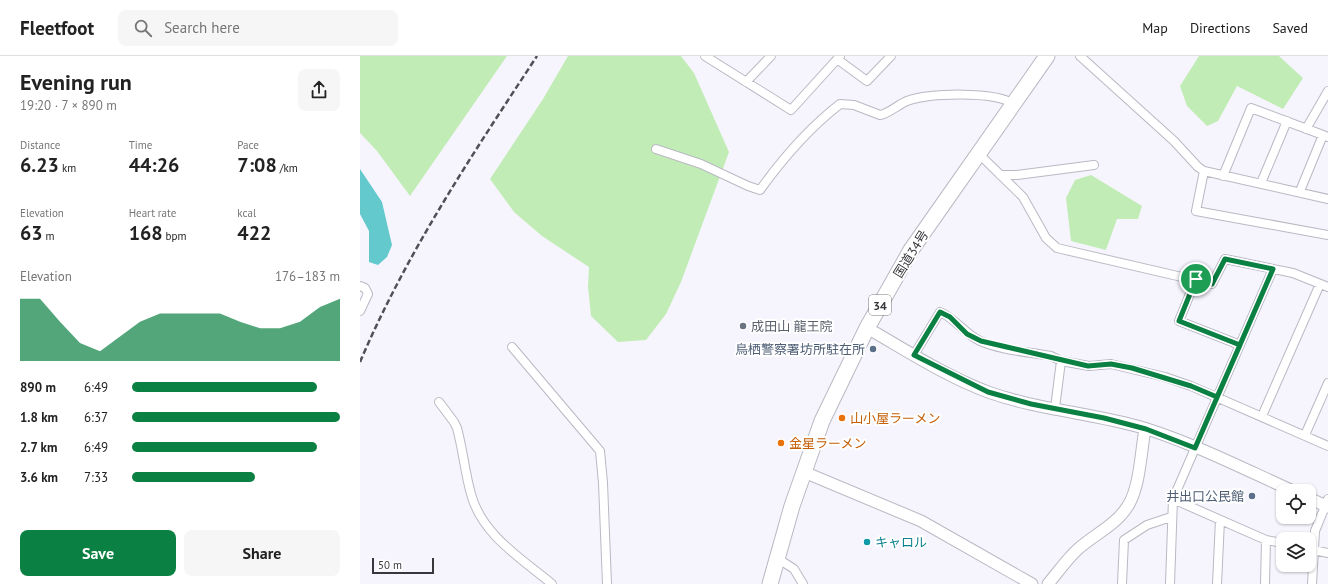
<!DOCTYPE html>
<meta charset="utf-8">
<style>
:root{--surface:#fff;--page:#f6f6f6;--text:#222;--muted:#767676;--line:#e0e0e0;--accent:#0b8043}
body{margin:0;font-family:"PT Sans","Noto Sans JP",sans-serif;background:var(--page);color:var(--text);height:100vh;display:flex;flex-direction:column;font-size:15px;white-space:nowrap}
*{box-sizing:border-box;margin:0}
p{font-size:13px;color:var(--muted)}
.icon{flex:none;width:22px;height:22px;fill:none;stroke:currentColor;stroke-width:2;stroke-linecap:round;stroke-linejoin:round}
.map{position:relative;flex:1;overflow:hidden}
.side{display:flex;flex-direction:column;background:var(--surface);width:360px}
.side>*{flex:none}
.fabs{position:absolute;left:916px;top:428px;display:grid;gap:8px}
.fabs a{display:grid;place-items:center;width:40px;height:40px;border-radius:8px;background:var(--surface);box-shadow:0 1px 3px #0004;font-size:20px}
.scale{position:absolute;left:12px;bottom:10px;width:62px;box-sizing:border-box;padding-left:4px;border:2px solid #38383c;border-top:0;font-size:11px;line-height:14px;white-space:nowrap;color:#38383c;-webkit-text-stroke:3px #fff;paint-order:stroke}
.pin{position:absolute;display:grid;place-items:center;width:34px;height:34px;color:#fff;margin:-17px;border:2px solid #fff;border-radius:50%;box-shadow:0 1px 4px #0007}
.round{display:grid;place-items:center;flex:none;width:42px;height:42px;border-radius:8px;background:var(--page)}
.summary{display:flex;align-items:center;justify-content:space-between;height:68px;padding:0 20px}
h1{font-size:22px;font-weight:600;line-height:30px}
.metrics{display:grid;grid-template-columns:repeat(3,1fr);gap:6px;height:68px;padding:4px 20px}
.metrics div{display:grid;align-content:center}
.metrics b{font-size:20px;font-weight:600}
.metrics small{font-size:11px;font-weight:400}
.metrics p{font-size:11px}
.chart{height:112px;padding:8px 20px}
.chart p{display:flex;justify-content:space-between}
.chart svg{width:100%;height:72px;margin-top:4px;fill:var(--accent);opacity:.7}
.button{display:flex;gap:8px;margin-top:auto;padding:8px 20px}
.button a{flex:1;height:46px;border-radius:8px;background:var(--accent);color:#fff;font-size:16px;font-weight:600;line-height:46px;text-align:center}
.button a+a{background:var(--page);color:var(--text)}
ul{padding:0 20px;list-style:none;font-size:13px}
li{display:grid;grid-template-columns:64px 48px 1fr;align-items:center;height:30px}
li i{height:10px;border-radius:5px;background:var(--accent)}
header{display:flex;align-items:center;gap:24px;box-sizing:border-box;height:56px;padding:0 20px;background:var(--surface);border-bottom:1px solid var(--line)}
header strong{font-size:19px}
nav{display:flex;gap:22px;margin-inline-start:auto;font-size:14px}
.search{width:280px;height:36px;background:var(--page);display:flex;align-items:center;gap:10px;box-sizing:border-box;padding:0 14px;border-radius:8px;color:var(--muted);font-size:15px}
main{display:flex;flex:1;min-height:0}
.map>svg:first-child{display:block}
.green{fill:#c2ecb5}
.water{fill:#63c9cd}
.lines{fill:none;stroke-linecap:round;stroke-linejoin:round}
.street-casing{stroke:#b9b9c3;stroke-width:10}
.secondary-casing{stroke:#b9b9c3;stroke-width:13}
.highway-casing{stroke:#b9b9c3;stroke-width:17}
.street{stroke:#fff;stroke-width:8}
.secondary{stroke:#fff;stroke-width:11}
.highway{stroke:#fff;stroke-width:15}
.rail{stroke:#515155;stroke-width:2.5;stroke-dasharray:6 3;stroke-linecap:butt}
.route-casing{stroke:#fff;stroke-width:8}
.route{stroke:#0b8043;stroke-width:5}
.worship-dot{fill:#6b7280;stroke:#fff;stroke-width:1.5}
.service-dot{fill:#5c6f8a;stroke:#fff;stroke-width:1.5}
.food-dot{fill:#e8710a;stroke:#fff;stroke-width:1.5}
.culture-dot{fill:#0f9aa8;stroke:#fff;stroke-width:1.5}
.labels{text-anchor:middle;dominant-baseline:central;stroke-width:4;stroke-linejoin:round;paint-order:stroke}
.shield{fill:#fff;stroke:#747476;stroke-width:1}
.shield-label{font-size:12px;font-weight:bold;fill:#38383c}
.street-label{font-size:13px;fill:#38383c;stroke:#fff}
.worship-label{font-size:13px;fill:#5b616d;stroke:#fff;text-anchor:start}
.service-label{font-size:13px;fill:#4e5e75;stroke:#fff;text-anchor:end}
.food-label{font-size:13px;fill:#c56008;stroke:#fff;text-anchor:start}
.culture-label{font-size:13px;fill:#0d838f;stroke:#fff;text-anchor:start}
</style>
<header>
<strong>Fleetfoot</strong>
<div class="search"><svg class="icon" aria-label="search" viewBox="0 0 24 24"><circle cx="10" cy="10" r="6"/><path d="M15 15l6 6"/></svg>Search here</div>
<nav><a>Map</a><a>Directions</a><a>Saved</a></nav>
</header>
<main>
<section class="side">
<div class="summary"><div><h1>Evening run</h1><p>19:20 · 7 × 890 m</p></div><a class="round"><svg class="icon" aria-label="share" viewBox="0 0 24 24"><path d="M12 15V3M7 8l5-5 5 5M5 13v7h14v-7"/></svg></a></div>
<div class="metrics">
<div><p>Distance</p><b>6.23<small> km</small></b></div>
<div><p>Time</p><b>44:26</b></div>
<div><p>Pace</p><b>7:08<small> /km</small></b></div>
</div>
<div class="metrics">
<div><p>Elevation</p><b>63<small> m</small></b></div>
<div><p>Heart rate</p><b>168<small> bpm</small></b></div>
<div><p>kcal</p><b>422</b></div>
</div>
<div class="chart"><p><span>Elevation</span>176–183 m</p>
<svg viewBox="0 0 160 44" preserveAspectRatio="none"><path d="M0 44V6L10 6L20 20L30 33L40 38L50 29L60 20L70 15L80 15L90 15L100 15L110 20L120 24L130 24L140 20L150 11L160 6V44z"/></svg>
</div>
<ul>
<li><b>890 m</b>6:49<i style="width:89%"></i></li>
<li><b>1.8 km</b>6:37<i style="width:100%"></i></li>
<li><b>2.7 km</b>6:49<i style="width:89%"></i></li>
<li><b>3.6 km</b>7:33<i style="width:59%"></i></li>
</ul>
<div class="button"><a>Save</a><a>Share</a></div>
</section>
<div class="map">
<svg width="968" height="528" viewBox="0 0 968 528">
<rect width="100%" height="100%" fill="#f6f5fe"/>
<path class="green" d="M0,0h147l-97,140 -33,-45 -17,-18z
M208,0h113l13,17 35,79 -48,130 -15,32 -20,26 -28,2 -27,-26 -3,-29 1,-20 -47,-31 -28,-24 -24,-33 53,-80z
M839,0h80l24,22 -20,31 -46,-23 -19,35 -11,5 -20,-20 -7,-20z
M731,119l51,31 -4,13h-21l-11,31 -35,-9 -5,-43 9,-18z"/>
<path class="water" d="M0,113l22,33 10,43 -5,12 -9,8 -9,-3v-31l-9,-17z"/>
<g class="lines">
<g class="street-casing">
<path id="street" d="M345,0l86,54 49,-54
M720,0l94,85 24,26 6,4 124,28
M477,3l30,22 24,-25
M386,26l25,-26
M946,73l22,-38
M296,93l45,15 47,22 12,4c23,-32 49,-62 80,-86l14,1 26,10c8,-1 19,-11 27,-14 23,-8 87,-10 107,3
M619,98l44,43 23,41 11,10 155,36 13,-25 68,14 35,14
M844,115l-8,40 132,24
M640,119h17l77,-10
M863,120l28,-68 72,27
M901,127l26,-62
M940,135l23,-56 5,2
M836,223l-17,42 61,24
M0,230l5,2 3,6 -8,17
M152,291l88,104 3,32 4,101
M554,299l26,-43c16,7 25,22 40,29 20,9 49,11 71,15l10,5 28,5 22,-2 54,13 26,9 137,60
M79,346l15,20 3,6c6,22 8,45 14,66 11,41 50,64 81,90
M695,352l6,-47
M902,360l58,-132
M945,379l23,-52
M813,443l93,41 17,3
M949,493l19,4
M417,502l17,11 9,15
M762,528l2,-44 23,-15 24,-8
M810,528l3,-85 100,-230
M857,528l3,-64
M905,528l1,-44
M952,528l3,-53 13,-32"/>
</g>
<g class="secondary-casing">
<path id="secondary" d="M507,272c39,22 78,48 121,64 50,18 105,21 156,36 51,16 100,41 149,63
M444,416l117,49 111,63
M949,442l19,9
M688,528c10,-12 19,-25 30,-35 18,-16 39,-24 51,-45 11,-19 12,-53 16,-75"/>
</g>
<g class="highway-casing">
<path id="highway" d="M410,528l22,-78 30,-85 45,-93 44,-78 136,-194"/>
</g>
<use href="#street" class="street"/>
<use href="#secondary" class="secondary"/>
<use href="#highway" class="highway"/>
<path class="rail" d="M0,306c47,-110 112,-207 177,-306"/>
</g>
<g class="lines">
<g class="route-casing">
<path id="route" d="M836,223l-17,42 61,24 -23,52 -26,-11 -59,-18 -21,-4 -23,2 -107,-25 -14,-7 -17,-17 -10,-5 -26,43 74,37 43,12 73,14 42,11 49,19 78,-179 -48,-10 -13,25 -16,-5"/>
</g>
<use href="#route" class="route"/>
</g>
<circle class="worship-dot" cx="383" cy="270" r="4"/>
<g class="service-dot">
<circle cx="513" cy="293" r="4"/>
<circle cx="892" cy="440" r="4"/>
</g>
<g class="food-dot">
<circle cx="482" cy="362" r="4"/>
<circle cx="421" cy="387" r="4"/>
</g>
<circle class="culture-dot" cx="507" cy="486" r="4"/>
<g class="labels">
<rect class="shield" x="509" y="239" width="22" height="20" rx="3"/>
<g class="shield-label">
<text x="520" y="249">34</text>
</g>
<g class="street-label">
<text transform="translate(551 198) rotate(-58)">国道34号</text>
</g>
<g class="worship-label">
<text x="391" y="270">成田山 龍王院</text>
</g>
<g class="service-label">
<text x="505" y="293">鳥栖警察署坊所駐在所</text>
<text x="884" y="440">井出口公民館</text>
</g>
<g class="food-label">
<text x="490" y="362">山小屋ラーメン</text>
<text x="429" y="387">金星ラーメン</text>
</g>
<g class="culture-label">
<text x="515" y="486">キャロル</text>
</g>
</g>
</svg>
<div class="fabs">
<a><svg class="icon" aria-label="locate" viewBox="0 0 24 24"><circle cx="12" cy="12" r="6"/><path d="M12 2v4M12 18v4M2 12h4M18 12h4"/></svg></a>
<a><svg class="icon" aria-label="layers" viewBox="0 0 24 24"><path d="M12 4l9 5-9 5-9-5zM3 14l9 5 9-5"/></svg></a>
</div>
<div class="scale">50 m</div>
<div class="pin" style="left:836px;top:223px;background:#1e9e55"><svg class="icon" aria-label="arrive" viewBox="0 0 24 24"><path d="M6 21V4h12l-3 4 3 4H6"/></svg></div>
</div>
</main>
